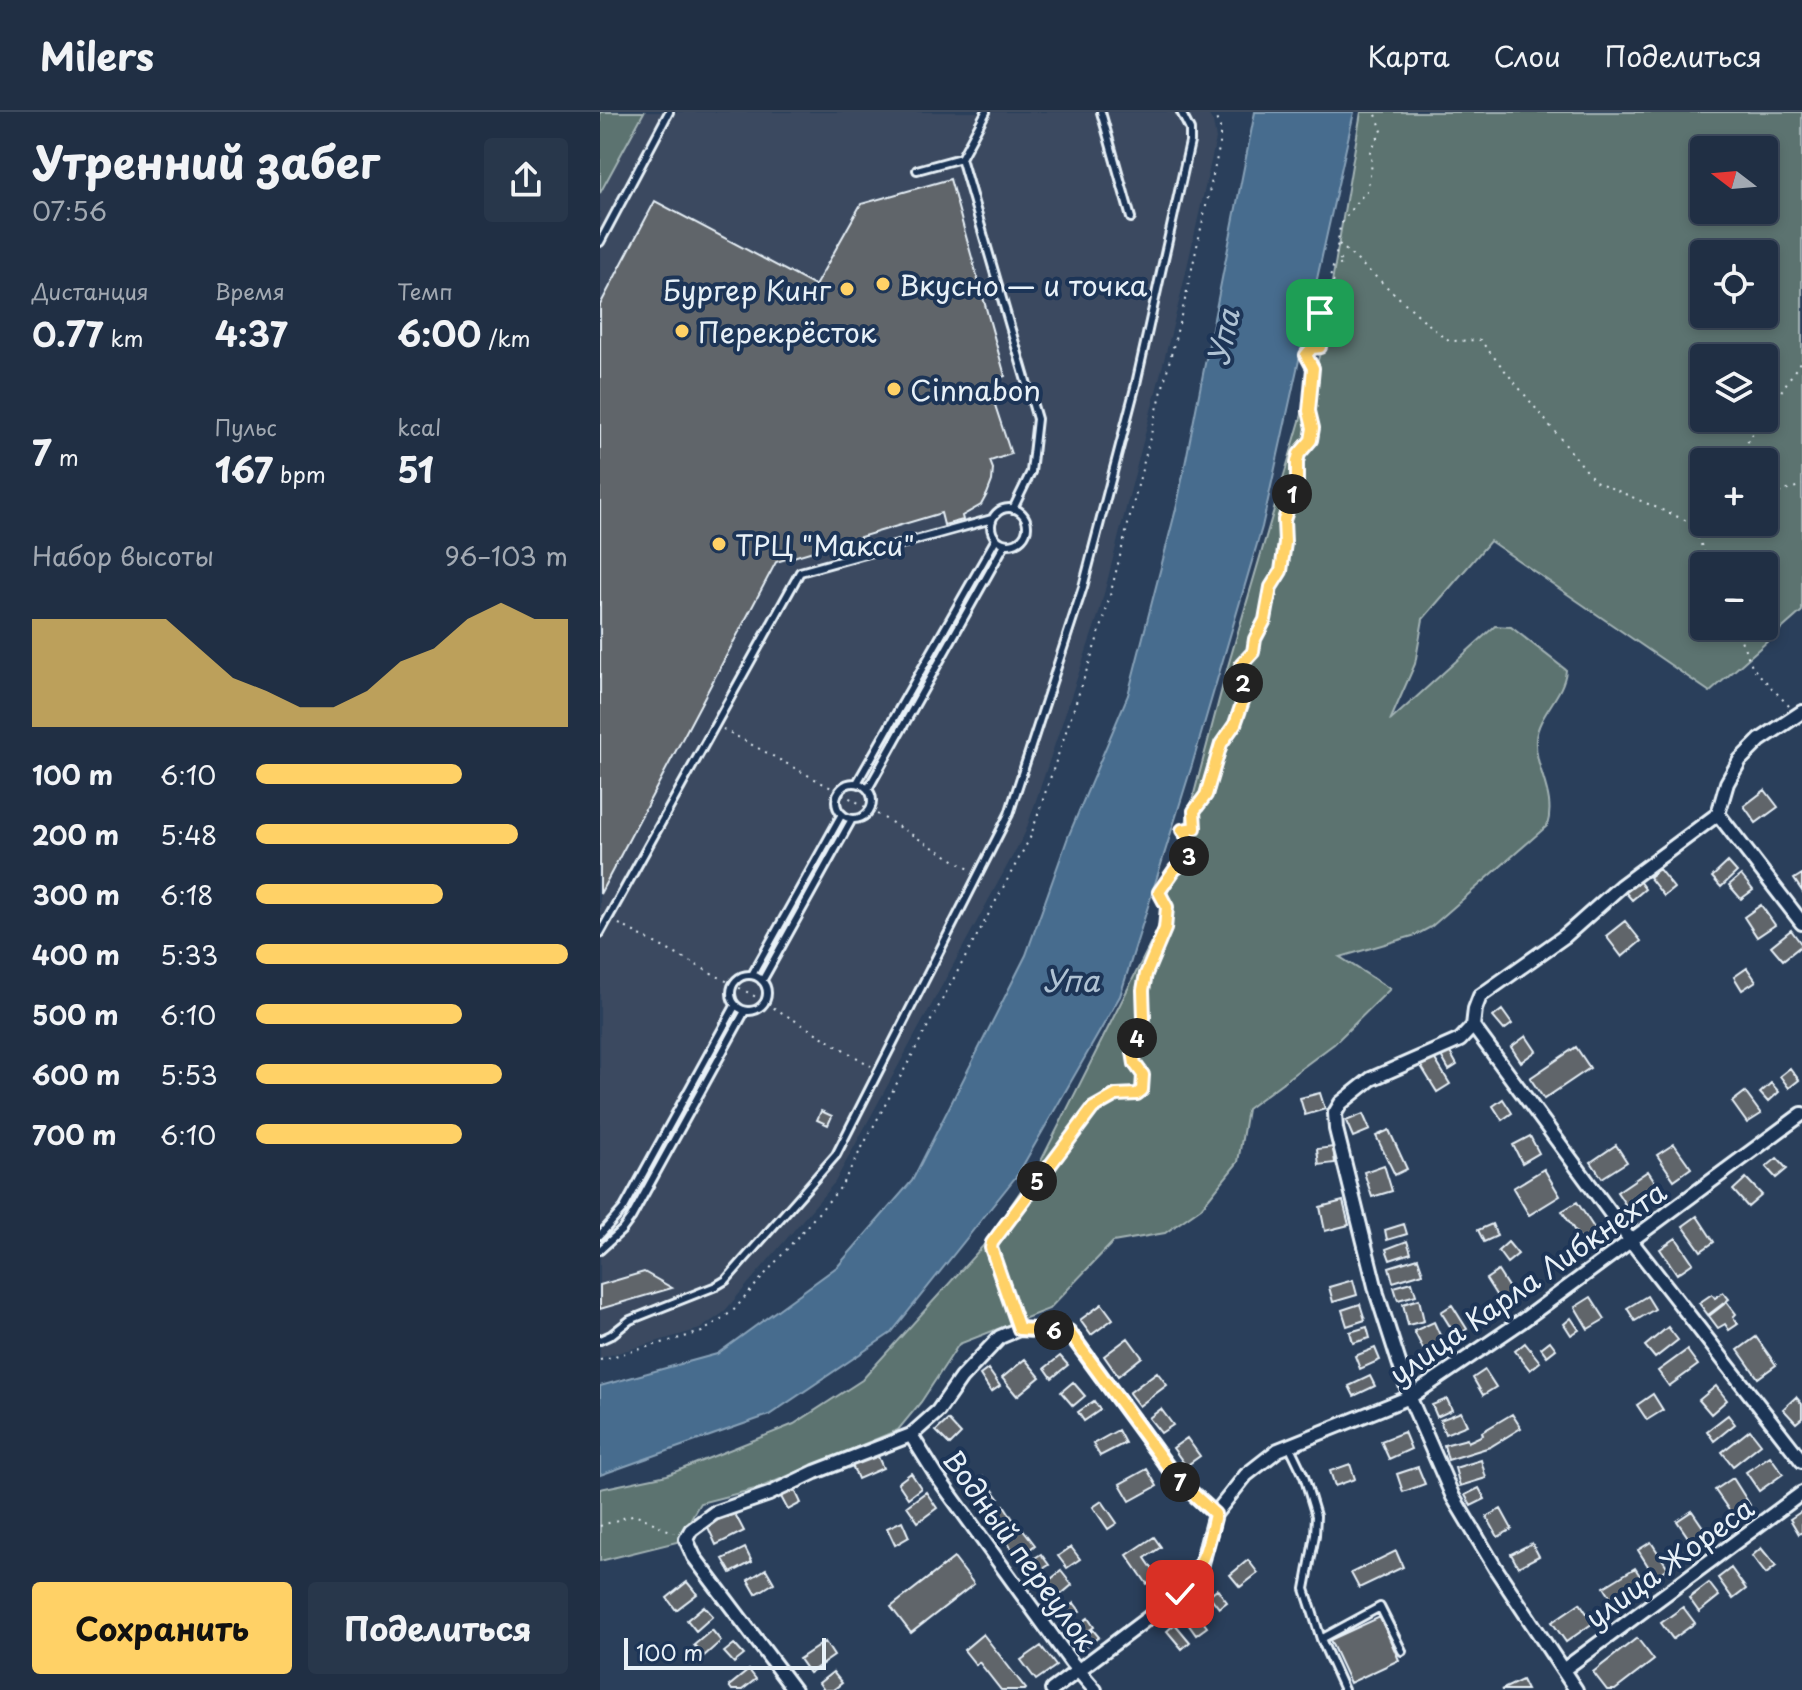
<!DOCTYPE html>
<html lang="ru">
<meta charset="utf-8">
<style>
:root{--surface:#202f44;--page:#28374b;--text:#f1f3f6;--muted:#a2a9b2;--line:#3d4a5d;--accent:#ffd166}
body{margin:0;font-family:"Playpen Sans",sans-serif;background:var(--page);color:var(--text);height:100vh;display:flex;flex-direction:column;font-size:30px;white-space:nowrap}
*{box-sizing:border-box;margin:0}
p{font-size:26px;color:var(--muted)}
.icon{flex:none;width:44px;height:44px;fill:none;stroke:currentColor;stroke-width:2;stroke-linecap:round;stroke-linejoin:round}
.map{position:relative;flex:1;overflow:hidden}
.sheet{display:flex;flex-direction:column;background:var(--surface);width:600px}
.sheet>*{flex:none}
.needle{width:52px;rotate:286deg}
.controls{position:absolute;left:1090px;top:24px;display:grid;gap:16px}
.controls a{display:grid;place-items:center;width:88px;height:88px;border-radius:8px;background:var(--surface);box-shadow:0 4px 12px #0003,0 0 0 2px var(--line);font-size:40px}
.scale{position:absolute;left:24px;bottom:20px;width:202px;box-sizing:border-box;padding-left:8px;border:4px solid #e8f1f8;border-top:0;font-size:22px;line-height:28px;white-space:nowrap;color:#e8f1f8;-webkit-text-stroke:6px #1d3557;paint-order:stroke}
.pin{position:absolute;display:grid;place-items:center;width:68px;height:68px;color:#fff;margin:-34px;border-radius:16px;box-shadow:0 4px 12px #0006}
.km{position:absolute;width:40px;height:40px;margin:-20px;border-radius:50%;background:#222;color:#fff;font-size:22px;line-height:40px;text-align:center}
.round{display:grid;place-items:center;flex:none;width:84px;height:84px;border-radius:8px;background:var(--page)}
.headline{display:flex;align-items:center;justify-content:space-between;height:136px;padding:0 32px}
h1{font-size:44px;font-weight:700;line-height:60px}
.metrics{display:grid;grid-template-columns:repeat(3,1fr);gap:12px;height:136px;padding:8px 32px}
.metrics div{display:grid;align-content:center}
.metrics b{font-size:34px;font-weight:700}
.metrics small{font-size:22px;font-weight:400}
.metrics p{font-size:22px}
.chart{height:224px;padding:16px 32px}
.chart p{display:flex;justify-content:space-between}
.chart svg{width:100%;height:144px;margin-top:8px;fill:var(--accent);opacity:.7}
.primary-button{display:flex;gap:16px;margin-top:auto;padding:16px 32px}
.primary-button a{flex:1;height:92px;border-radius:8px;background:var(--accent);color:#111;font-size:32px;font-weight:700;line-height:92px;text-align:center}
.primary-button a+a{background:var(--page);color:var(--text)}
ul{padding:0 32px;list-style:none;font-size:26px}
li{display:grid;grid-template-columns:128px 96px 1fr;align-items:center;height:60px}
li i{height:20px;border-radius:10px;background:var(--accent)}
header{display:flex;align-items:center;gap:48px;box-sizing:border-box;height:112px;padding:0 40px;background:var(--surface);border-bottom:2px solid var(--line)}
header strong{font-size:38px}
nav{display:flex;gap:44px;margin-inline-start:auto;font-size:28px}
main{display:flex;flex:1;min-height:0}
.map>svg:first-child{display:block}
.built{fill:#3a4a60}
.green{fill:#5b736f;stroke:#a2b2b4;stroke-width:2;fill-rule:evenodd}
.water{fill:#466c8e;stroke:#87a1b8;stroke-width:2}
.building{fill:#60656b;stroke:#e8f1f8;stroke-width:2}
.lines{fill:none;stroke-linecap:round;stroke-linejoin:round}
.lane-casing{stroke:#e8f1f8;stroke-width:12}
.street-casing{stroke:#e8f1f8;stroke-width:18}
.path{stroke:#e8f1f8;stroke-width:2;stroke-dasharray:2 6;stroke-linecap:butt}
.lane{stroke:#1d3557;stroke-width:6}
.street{stroke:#1d3557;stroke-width:12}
.route-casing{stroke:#fff;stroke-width:16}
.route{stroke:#ffd166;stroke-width:10}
.poi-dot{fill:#ffd166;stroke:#1d3557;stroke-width:3}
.labels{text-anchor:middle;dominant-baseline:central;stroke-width:8;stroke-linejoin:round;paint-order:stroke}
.poi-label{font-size:28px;fill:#e8f1f8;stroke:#1d3557;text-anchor:start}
.street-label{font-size:28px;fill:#e8f1f8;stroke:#1d3557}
.water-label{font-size:30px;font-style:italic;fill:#afc2d3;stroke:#1d3557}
</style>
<header>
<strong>Milers</strong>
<nav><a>Карта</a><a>Слои</a><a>Поделиться</a></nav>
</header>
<main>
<section class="sheet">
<div class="headline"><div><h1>Утренний забег</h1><p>07:56</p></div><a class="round"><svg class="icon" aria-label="share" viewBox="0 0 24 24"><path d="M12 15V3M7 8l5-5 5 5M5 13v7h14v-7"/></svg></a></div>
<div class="metrics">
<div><p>Дистанция</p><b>0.77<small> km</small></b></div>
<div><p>Время</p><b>4:37</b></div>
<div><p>Темп</p><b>6:00<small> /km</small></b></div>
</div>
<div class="metrics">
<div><b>7<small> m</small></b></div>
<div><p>Пульс</p><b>167<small> bpm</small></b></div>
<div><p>kcal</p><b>51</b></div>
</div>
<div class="chart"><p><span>Набор высоты</span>96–103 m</p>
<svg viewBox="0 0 160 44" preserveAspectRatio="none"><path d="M0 44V11L10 11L20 11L30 11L40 11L50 20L60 29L70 33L80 38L90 38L100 33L110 24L120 20L130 11L140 6L150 11L160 11V44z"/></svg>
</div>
<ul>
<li><b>100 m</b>6:10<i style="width:66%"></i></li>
<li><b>200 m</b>5:48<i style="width:84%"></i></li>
<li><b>300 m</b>6:18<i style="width:60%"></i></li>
<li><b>400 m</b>5:33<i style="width:100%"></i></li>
<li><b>500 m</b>6:10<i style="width:66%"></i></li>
<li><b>600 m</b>5:53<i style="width:79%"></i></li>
<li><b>700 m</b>6:10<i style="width:66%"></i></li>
</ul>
<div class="primary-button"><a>Сохранить</a><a>Поделиться</a></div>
</section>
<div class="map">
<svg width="1202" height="1578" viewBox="0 0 1202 1578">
<rect width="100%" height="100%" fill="#2a3f5b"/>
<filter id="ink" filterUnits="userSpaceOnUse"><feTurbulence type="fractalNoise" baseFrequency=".0125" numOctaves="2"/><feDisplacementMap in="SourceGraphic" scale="16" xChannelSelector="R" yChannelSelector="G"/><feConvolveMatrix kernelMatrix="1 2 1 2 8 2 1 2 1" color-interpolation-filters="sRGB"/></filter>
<g filter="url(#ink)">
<path class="built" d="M44,0h563l6,10 3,17 -36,159 -81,315 -74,220 -190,349 -112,131 -23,16 -100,29v-1165z"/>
<path class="green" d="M0,0h44l-44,81z
M761,0h441v499l-92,81 -220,-151 -67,78 -8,45 -25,57 105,-95 16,1 55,43c-2,26 -28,44 -30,69 -2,30 21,55 11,87l-116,101 -15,8 -76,22 50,32 -56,55 -87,65 -9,53 -37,46 -36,25 -52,9 -64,67 -90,35 -38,58 -23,28 -139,58 -59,15 -23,39 -77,19v-72l67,-14 127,-51 68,-44 121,-134 57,-83 118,-234 70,-263 92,-313zM1104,38h60v60h-60zM1104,142h60v60h-60zM1164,246v60h-60v-60zM1104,350h60v60h-60zM1104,454h60v60h-60z"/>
<path class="water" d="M655,0h99l-92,415 -70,238 -72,231 -102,178 -127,159 -122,82 -169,60v-89l117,-32 121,-88 74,-85 114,-226 42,-118 60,-142 49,-190z"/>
<path class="building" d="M350,67l55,197 -9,4 6,16 -9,3 18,55 -21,7 3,8 -1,12 -5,13 -6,11 -19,11 1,4 -19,5 -3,-12 -165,49 -176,332v-589l55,-104 160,85 46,-82z
M1165,678l13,17 -22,16 -12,-17z
M1128,750l9,10 -16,15 -9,-10z
M1059,757l15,19 -10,8 -15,-19z
M1202,762v17l-8,-12z
M1141,763l12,15 -12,9 -12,-14z
M1039,769l6,8 -13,11 -7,-8z
M1161,793l14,20 -18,12 -13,-20z
M1025,809l16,20 -19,16 -16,-21z
M1191,818l11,15 -19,15 -12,-14z
M1147,856l9,13 -14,9 -8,-13z
M902,898l10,14 -8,6 -11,-13z
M926,924l10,15 -15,11 -10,-15z
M976,935l14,21 -46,31 -14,-21z
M848,937l9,16 -8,5 -9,-16z
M834,946l16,26 -13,8 -16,-26z
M1190,956l9,12 -10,8 -9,-12z
M1171,971l8,9 -11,10 -8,-9z
M1145,980l16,22 -14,9 -15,-21z
M720,981l5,16 -20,6 -5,-17z
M903,987l9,14 -10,7 -9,-14z
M221,999l11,5 -4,9 -11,-5z
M763,1002l7,16 -17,7 -7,-16z
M789,1018l18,39 -12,6 -19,-39z
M930,1024l9,17 -17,10 -9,-18z
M1074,1032l17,24 -17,12 -17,-25z
M1016,1033l11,17 -25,16 -11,-16z
M733,1035l2,16 -16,2 -2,-16z
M1177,1046l10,11 -11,9 -10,-11z
M784,1053l8,26 -20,6 -8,-25z
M944,1057l16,27 -31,19 -16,-27z
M1048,1059l12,18 -31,21 -12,-18z
M1146,1066l16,17 -14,12 -15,-17z
M743,1089l6,24 -24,6 -5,-24z
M977,1090l23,35 -15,10 -23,-36z
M1097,1104l17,26 -13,9 -18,-25z
M804,1112l3,10 -20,6 -2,-10z
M892,1112l5,12 -13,6 -6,-12z
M1076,1126l17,25 -16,11 -17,-25z
M807,1129l4,12 -21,7 -4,-11z
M908,1130l10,12 -11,9 -9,-12z
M818,1146l5,15 -30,9 -4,-15z
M898,1159l14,22 -12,8 -14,-22z
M44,1160l28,16 -72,21v-24z
M753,1168l4,15 -24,7 -4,-15z
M812,1170l4,13 -18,5 -4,-13z
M1123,1180l6,7 -21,16 -9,-12 13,-9 3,4z
M1047,1184l8,13 -20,12 -8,-13z
M991,1185l14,22 -17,10 -13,-22z
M819,1187l5,22 -16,4 -5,-21z
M1127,1190l9,12 -3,3 5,7 -9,6 -4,-6 -7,4 -9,-12z
M502,1192l11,15 -22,16 -11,-15z
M760,1192l5,16 -18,6 -5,-16z
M852,1193l15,24 -11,7 -15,-24z
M971,1206l8,12 -8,5 -7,-11z
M834,1210l9,20 -19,9 -10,-20z
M767,1215l3,11 -17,5 -3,-11z
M1068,1215l10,13 -23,18 -10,-12z
M1156,1225l20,28 -18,13 -20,-28z
M528,1226l14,19 -24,19 -14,-20z
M950,1229l6,8 -9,7 -6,-8z
M925,1231l15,19 -10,8 -15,-19z
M775,1236l5,12 -20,9 -5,-13z
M1087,1238l11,15 -29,21 -11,-15z
M460,1244l8,9 -16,13 -7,-10z
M425,1247l15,18 -23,19 -15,-18z
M388,1257l12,17 -9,6 -11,-17z
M885,1258l11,17 -13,8 -10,-17z
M557,1260l10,13 -28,21 -10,-13z
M770,1264l5,10 -21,10 -5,-10z
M473,1270l12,14 -12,10 -12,-14z
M1116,1274l11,14 -16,14 -12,-14z
M1053,1282l10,16 -16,10 -10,-15z
M1196,1285l6,7v14l-6,5 -13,-14z
M847,1287l5,11 -15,7 -5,-12z
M494,1289l6,9 -16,11 -6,-9z
M561,1297l12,16 -12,8 -12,-15z
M861,1300l6,13 -22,9 -5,-14z
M912,1302l9,14 -31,19 -42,13 -4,-15 23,-6 1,3 15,-7 -1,-3z
M1128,1303l7,9 -21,17 -7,-10z
M348,1308l13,14 -11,11 -14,-14z
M518,1318l7,13 -25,13 -7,-12z
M1150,1318l11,14 -28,22 -11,-14z
M804,1320l7,17 -22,10 -8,-18z
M587,1326l13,18 -14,10 -13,-18z
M276,1340l7,16 -25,11 -7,-16z
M1170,1344l13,18 -24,17 -13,-19z
M881,1348l5,18 -26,8 -5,-18z
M750,1352l5,15 -20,7 -5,-15z
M818,1355l7,17 -22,8 -6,-18z
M547,1357l10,17 -27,15 -10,-17z
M311,1361l10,15 -13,10 -10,-15z
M383,1365l16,21 -15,11 -15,-21z
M1133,1366l17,27 -17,11 -18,-26z
M194,1376l7,15 -13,7 -8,-15z
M879,1376l6,11 -14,7 -6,-11z
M326,1380l11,16 -19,14 -11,-16z
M502,1389l15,22 -9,6 -15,-22z
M404,1393l10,16 -14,9 -10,-16z
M901,1397l11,20 -14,8 -11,-20z
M1092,1399l15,22 -15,10 -15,-22z
M1202,1399v21l-3,2 -9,-15z
M134,1400l10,19 -28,14 -9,-20z
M302,1409l7,16 -14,8 -8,-17z
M422,1416l13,17 -16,13 -13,-17z
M554,1425l7,10 -16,11 13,19 -11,7 -20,-29z
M1051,1430l17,26 -13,9 -17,-27z
M932,1431l7,13 -21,11 -7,-13z
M471,1435l9,12 -13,9 -9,-12z
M145,1436l7,14 -21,11 -8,-14z
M1161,1436l15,18 -10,8 -14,-18z
M796,1439l7,16 -44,21 -8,-15z
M441,1442l8,11 -19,12 -8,-11z
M354,1446l20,26 -63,49 -20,-26z
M648,1448l10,13 -18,14 -10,-12z
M1035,1456l12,19 -31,19 -12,-19z
M1131,1456l15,21 -13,10 -15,-21z
M166,1457l8,14 -18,11 -8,-14z
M461,1459l11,14 -19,16 -12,-14z
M87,1470l10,12 -21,16 -9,-12z
M1109,1471l10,13 -20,16 -10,-14z
M617,1477l10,13 -8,6 -10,-13z
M474,1491l6,8 -14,10 -6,-8z
M980,1491l13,20 -27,19 -14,-20z
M104,1494l9,10 -17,15 -9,-11z
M1083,1495l12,16 -22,16 -12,-16z
M593,1497l14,18 -11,8 -13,-18z
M780,1505l19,43 -49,23 -20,-43z
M488,1506l6,9 -16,11 -6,-9z
M575,1512l15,18 -8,7 -15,-18z
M112,1518l9,11 -17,15 -10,-11z
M493,1518l6,7 -14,10 -5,-7z
M383,1522l43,55 -1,1h-24l-22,-28 -3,3 -12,-15z
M1037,1526l17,22 -39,30h-8l-14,-18z
M225,1530l9,14 -25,17 -10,-14z
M134,1532l10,11 -10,8 -10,-11z
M441,1534l15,20 -20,14 -15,-20z
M149,1558l7,9 -14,11h-10l-3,-4z
M233,1560l9,11 -9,7h-9l-5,-7z
M922,1568l5,10h-26z"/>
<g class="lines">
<g class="lane-casing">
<path id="lane" d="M386,0l-25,46 76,261 -6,53 -18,37
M501,0l30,106
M317,58l44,-12
M0,130l69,-130
M391 414a18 18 0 1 1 36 0a18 18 0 1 1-36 0Z
M236 689a18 18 0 1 1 36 0a18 18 0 1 1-36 0Z
M257,671l139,-244
M268,677l137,-245
M0,821l200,-361 192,-53
M131 881a18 18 0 1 1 36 0a18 18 0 1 1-36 0Z
M152,863l90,-161
M162,869l90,-162
M0,1123l24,-27 111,-202
M0,1138l22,-20 9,-12 114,-207
M0,1228l11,-5 19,-15 86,-34 10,-6 110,-125 173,-341 74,-227 53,-203 54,-242v-12l-9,-18
M690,1335l14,29 12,40 -1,19 -10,54 16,50
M744,1578l-23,-51 59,-32 22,44"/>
</g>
<g class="street-casing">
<path id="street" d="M1118,702l84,109
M873,914l158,215 171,220
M311,1323l25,40 135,187 24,28
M963,1558l239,-177
M194,1578l-100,-133 -8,-18 5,-9 23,-17 55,-19 46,-22 96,-37 27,-24 23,-33 39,-41 19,-8 50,3 106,145 40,37
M452,1578l128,-96 21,-27 14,-53 31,-39 32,-25 132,-53 112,-76 280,-207
M976,1578l-80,-121 -43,-72 -41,-94 -35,-109 -41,-165 -1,-16 6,-10 30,-24 89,-39 13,-14 2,-17 5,-13 85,-60 56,-50 97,-72 9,-31 13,-23 20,-20 42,-28"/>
</g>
<path class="path" d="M739,132l105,94 9,3 27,-1 115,141 97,42 18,43
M1164,306l38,-59
M1134,350l29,-43
M1164,386l38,-13
M1104,393l-12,18 12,-4
M1135,514l18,42 36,38
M123,617l134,73 114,68
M19,812l130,69 122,73
M415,1205l-24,-63 1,-11 101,-135 23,-13 21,-1 7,-8 -1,-11 -8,-11 -2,-12 11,-34 -1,-28 3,-16 20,-49 1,-18 -8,-15 16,-23 13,-10 3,-18 -9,-11 11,-1 3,-5 -1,-16 11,-13 15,-51 14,-20 8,-20 -2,-39 12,-13 2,-13 10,-19 6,-33 10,-16 4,-28 -1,-23 13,-38v-20l3,-10 11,-12 2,-16 -4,-12 4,-44 -7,-15 6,-5 7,1c1,-10 -5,-27 1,-35 7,-12 19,-2 19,-26l-9,-10 3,-11 10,-3 -7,-9 4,-29 14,-21 13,-14 5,-27 -2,-12 12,-22 -7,-18
M0,1248l102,-28 31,-21 107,-123 190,-350 74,-219 80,-315 36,-160v-17l-7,-15
M0,1414l35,-12 39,19"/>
<use href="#lane" class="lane"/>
<use href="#street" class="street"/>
</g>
</g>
<g class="lines" filter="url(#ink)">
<g class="route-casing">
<path id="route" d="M580,1482c24,-32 27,-42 35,-80l-40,-37 -106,-145 -50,-3 -28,-81 1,-5 101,-135 23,-13 21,-1 5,-4 1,-15 -8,-11 -2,-12 11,-34 -1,-28 3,-16 19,-45 2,-22 -8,-15 16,-23 11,-7 6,-19 -10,-13 13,-2 -1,-17 12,-16 15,-51 14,-20 8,-23 -2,-36 12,-13 2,-13 10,-19 6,-33 10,-16 4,-28 -1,-23 13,-38v-20l2,-8 12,-14 2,-12 -4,-17 4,-43 -7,-13 6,-7 8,-1 -2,-21 2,-13"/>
</g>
<use href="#route" class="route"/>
</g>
<g class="poi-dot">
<circle cx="283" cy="172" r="8"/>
<circle cx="247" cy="177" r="8"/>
<circle cx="82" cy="219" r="8"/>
<circle cx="294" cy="277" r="8"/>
<circle cx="119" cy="432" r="8"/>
</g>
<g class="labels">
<g class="poi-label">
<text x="299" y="172">Вкусно — и точка</text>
<text x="231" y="177" text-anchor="end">Бургер Кинг</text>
<text x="98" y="219">Перекрёсток</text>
<text x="310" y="277">Cinnabon</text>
<text x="135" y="432">ТРЦ "Макси"</text>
</g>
<g class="street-label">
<text transform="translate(927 1170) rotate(-35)">улица Карла Либкнехта</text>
<text transform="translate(421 1438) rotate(54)">Водный переулок</text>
<text transform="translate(1069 1450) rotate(-36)">улица Жореса</text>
</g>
<g class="water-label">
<text transform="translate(622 225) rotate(-78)">Упа</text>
<text x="471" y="867">Упа</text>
</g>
</g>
</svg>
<div class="controls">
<a><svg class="needle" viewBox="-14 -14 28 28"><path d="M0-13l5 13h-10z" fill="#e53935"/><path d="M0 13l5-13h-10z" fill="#a2a9b2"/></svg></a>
<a><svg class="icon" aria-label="locate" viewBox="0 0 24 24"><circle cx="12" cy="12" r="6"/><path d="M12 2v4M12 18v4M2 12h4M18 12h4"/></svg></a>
<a><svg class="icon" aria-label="layers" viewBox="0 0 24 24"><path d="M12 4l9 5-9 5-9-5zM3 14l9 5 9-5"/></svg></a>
<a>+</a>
<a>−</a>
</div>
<div class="scale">100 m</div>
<div class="pin" style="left:720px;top:201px;background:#1e9e55"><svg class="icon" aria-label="arrive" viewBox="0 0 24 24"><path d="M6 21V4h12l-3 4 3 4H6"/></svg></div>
<div class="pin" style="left:580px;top:1482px;background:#d93025"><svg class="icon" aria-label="check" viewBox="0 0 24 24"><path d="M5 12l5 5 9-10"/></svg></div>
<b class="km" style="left:692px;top:382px">1</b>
<b class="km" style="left:643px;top:571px">2</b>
<b class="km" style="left:589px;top:744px">3</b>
<b class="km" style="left:537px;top:926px">4</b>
<b class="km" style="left:437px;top:1069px">5</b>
<b class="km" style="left:454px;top:1218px">6</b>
<b class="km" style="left:580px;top:1370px">7</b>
</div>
</main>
